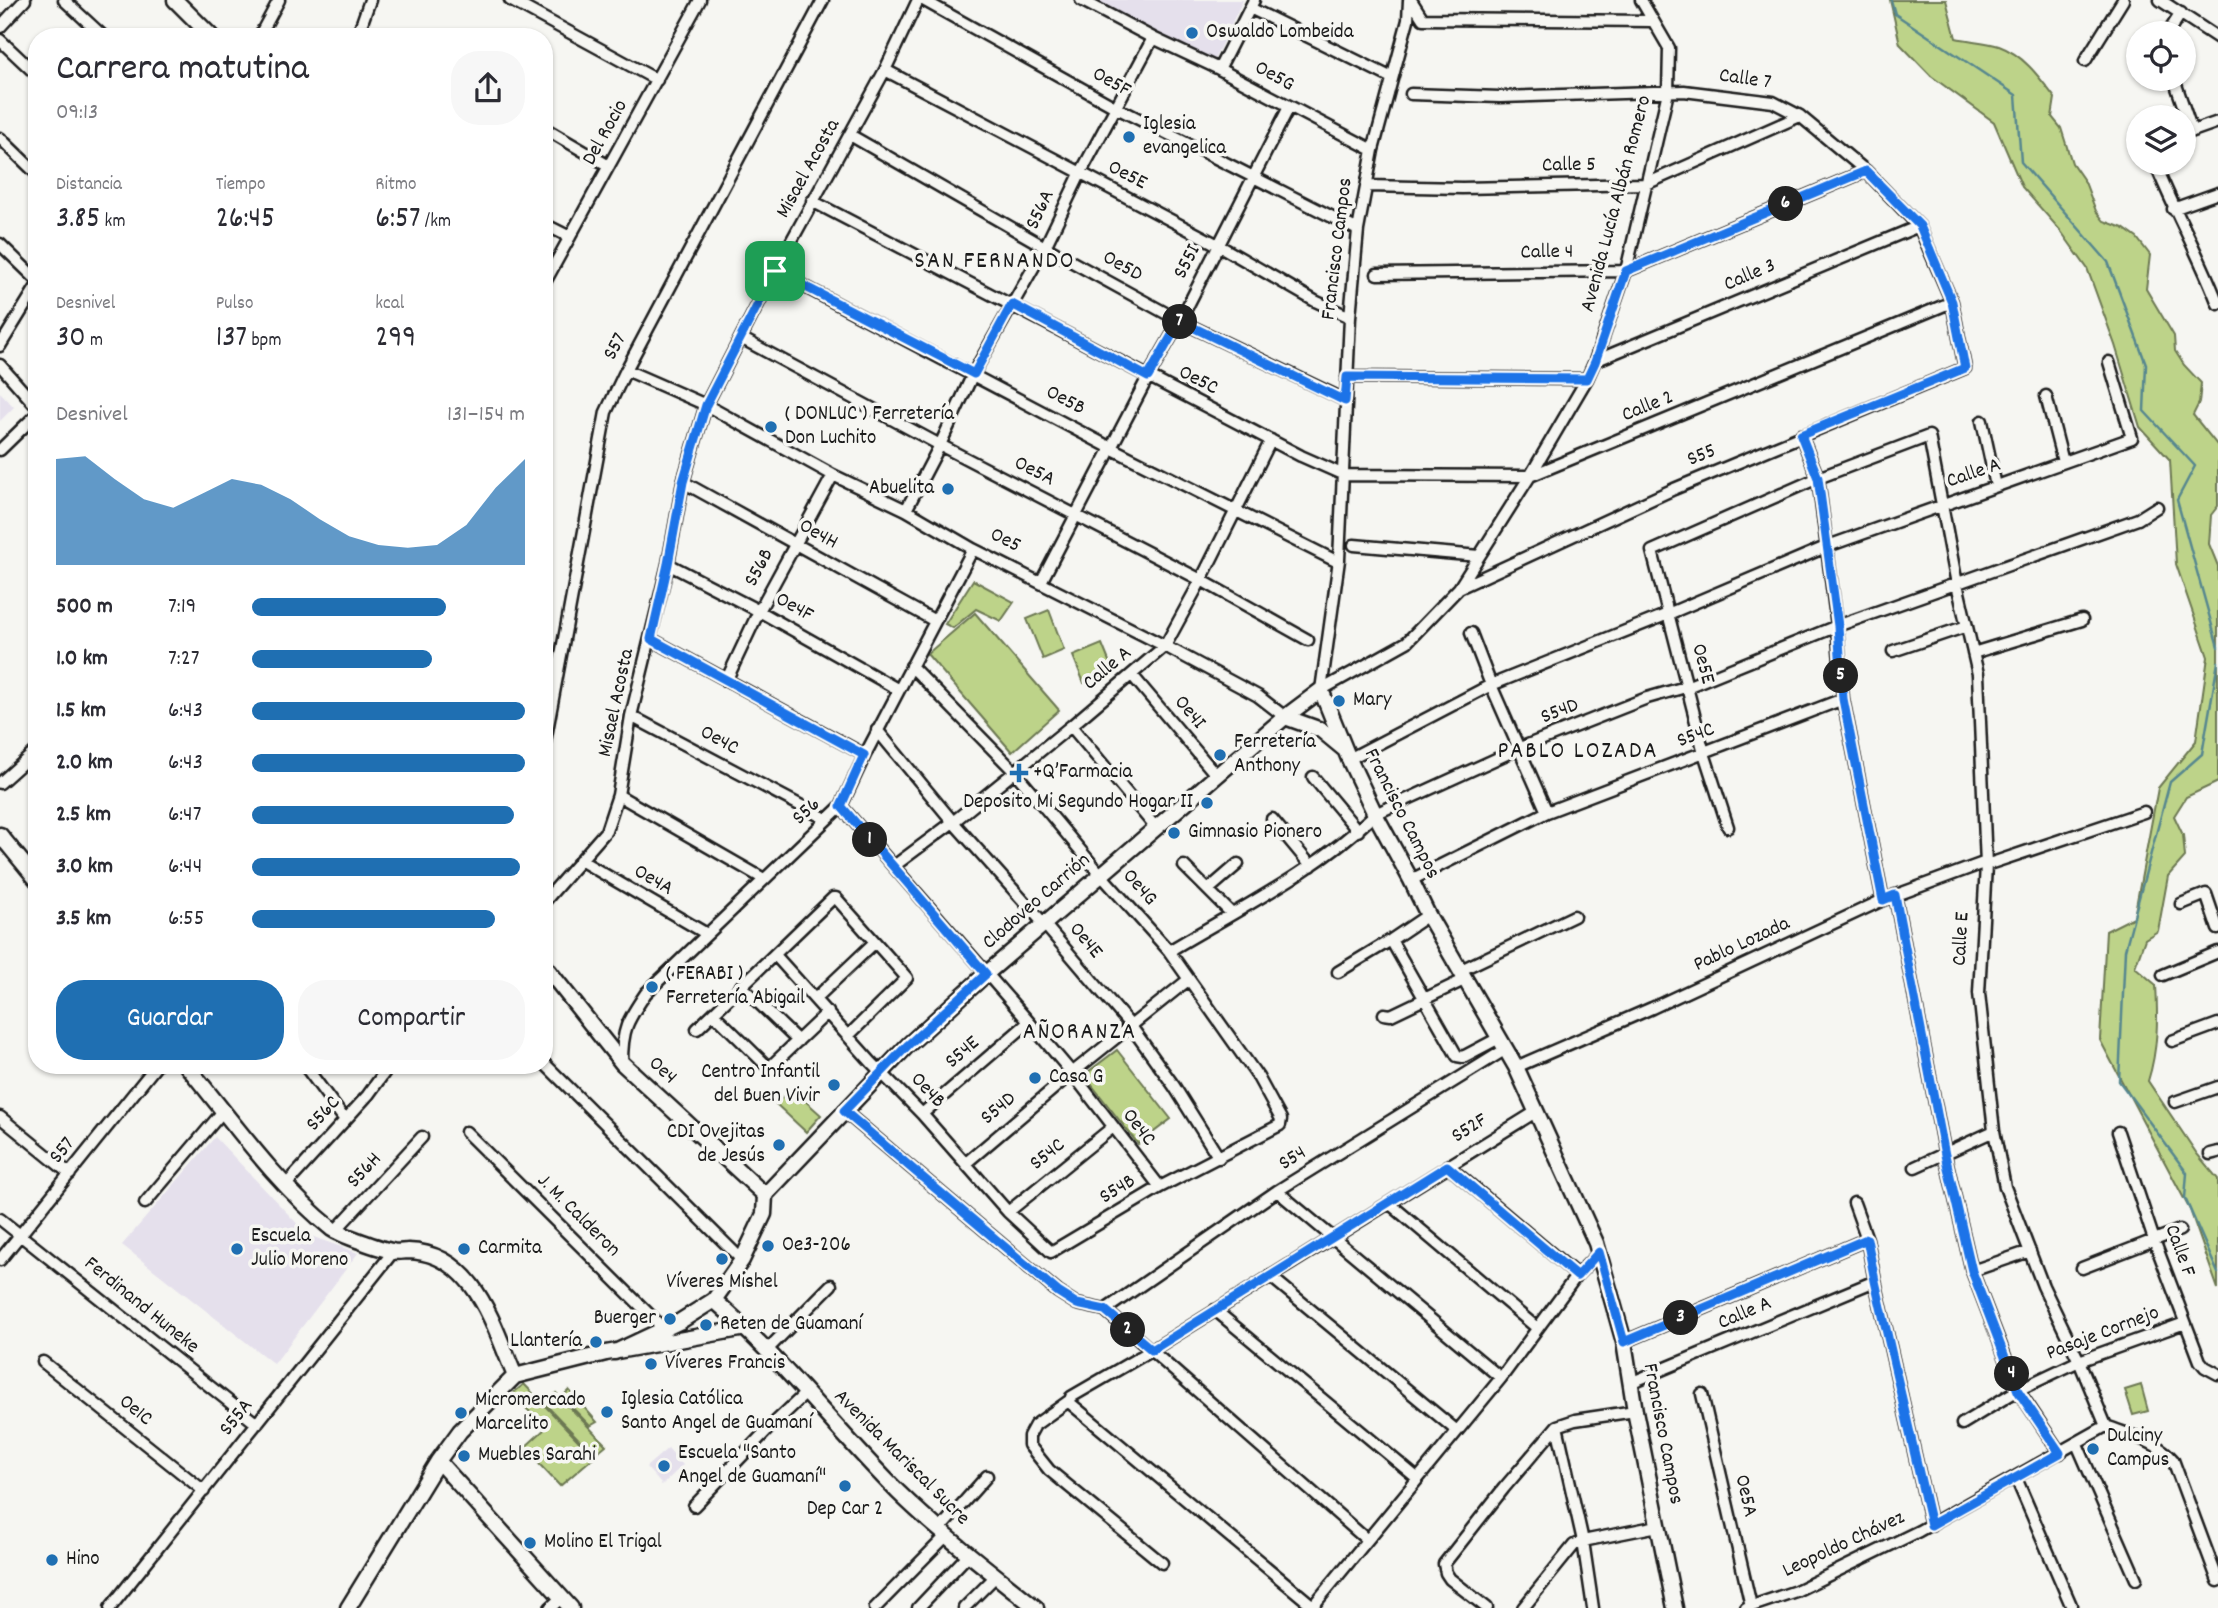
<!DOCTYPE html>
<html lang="es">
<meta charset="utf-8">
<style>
:root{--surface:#fff;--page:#f7f7f7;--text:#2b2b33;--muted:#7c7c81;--accent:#1f6fb2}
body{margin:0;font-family:Dekko,sans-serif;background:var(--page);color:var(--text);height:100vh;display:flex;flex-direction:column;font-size:26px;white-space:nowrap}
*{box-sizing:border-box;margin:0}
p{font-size:23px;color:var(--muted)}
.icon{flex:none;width:38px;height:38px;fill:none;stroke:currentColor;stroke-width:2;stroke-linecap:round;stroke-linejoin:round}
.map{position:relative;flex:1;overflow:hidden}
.panel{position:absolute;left:28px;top:28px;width:525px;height:1046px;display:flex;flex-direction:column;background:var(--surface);border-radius:28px;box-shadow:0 2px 5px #0004}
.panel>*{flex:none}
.controls{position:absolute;left:2126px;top:21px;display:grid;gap:14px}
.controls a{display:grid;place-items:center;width:70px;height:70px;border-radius:50%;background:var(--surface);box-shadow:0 2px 5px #0004;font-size:35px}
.pin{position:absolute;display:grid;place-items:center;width:60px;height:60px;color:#fff;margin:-30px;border-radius:14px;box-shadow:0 4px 10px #0006}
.km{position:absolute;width:35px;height:35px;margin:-18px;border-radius:50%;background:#222;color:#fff;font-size:19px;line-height:35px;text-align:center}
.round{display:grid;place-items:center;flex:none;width:74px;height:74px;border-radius:28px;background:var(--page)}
.headline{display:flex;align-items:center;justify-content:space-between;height:119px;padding:0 28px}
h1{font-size:38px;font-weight:600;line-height:52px}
.figures{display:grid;grid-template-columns:repeat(3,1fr);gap:10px;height:119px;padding:7px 28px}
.figures div{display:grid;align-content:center}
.figures b{font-size:30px;font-weight:600}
.figures small{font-size:19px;font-weight:400}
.figures p{font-size:19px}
.chart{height:196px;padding:14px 28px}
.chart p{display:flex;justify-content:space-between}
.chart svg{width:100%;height:126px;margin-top:7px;fill:var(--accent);opacity:.7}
.button{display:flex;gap:14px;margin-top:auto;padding:14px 28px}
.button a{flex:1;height:80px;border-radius:28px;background:var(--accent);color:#fff;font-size:28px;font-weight:600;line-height:80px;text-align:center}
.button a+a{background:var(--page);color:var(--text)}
ul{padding:0 28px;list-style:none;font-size:23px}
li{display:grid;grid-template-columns:112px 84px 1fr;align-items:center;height:52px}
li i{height:18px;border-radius:9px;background:var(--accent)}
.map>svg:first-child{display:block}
.built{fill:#e5e0ec}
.green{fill:#bdd389;stroke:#6c7852;stroke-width:2}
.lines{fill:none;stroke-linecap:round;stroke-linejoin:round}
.stream{stroke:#57878f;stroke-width:2.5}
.street-casing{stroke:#1c1c1c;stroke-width:15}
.secondary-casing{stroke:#1c1c1c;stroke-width:19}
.street{stroke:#f6f6f2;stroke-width:10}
.secondary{stroke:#f6f6f2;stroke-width:14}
.route-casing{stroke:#fff;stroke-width:14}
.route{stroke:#1a73e8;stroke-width:9}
.poi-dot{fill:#1f6fb2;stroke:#f6f6f2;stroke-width:2.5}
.labels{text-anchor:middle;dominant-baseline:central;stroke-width:7;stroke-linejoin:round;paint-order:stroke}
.poi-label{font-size:21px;fill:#1c1c1c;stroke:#f6f6f2;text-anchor:start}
.street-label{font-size:21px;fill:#1c1c1c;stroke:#f6f6f2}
.quarter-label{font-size:24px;letter-spacing:2px;fill:#1c1c1c;stroke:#f6f6f2}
</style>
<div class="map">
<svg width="2218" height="1608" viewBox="0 0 2218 1608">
<rect width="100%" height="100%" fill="#f6f6f2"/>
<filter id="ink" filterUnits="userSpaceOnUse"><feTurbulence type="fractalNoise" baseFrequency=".0143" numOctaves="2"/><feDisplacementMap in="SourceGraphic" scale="14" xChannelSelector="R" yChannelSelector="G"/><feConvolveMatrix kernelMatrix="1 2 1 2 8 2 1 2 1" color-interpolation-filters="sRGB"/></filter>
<g filter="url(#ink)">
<path class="built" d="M1092,0h151l-30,62z
M0,392l14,15 -14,14z
M215,1137l93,98 50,18 -84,111 -152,-119z
M668,1448l15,17 -21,20 -16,-18z"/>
<path class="green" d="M1890,0h56l10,38c14,3 30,4 43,8 25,9 41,32 56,52l-3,19 9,11 11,35 13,19 11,29 8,10 19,7 14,10 13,17 -4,34 28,47 1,15 9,14 17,18 -2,20 -6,12 25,31v60l-7,9 -2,29 9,22v216l-32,15 -12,19 9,19 2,22 -17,19 -10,55 -13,8 -10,28 21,18c2,34 2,64 -8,96l49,73 21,25v110l-28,-79 -90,-170 6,-109 28,-14 24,-129 38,-47 12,-84 -32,-93 -6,-104 -30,-33 -25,-82 -28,-77 -27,-38 -38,-43 -28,-65 -63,-46 -31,-32z
M973,580l41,22 -13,19 -25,-12 -23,19 -8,-4z
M1049,610l15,40 -21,9 -16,-40z
M975,613l84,97 -47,42 -85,-98z
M1102,644l11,27 -29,12 -11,-27z
M1117,1050l54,69 -33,25 -54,-69z
M791,1088l30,27 -15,17 -30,-28z
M524,1384l70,73 -34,29 -36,-38 22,-20 -34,-34z
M2141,1385l7,26 -15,4 -8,-25z
M569,1390l28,32 -7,4 -28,-29z
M556,1393l50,52 -12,10 -49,-51z"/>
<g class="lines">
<path class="stream" d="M1891,0l4,14 121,81 5,67 87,100 38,102 -2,47 51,55 -18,34 41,147
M2218,662l-16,92 -32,28 -45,168 -6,131 68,92 -2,25 33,75"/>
<g class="street-casing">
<path id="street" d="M64,0l40,37
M510,0l147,80
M923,0l192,107 243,123
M1081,0l72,38 66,31 154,81
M1411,0l12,19 229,2
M2160,0l58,38
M1250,8l142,70
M0,27l25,-27
M2168,33l13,-20
M259,37l20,-37
M357,37l13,-37
M0,40l37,35
M2085,61l38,-61
M1219,69l35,-69
M885,70l333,175 97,56 35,16
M2174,79l18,52
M1411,94l89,3 184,-6 89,11 27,14 66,55 53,55 33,76 13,66 -291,121 -215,99
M544,128l65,38
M2184,134l34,-12
M850,135l195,112 135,74 165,79
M0,138l37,36
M2155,163c19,48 45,93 63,141
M1367,186l95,2 184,-4 154,-68
M812,201l489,255 43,19 186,1 422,-174
M2173,209l45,-16
M544,224l26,13
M0,244l37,36
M775,271l336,177 227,114
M1377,274l249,-3 240,-100
M544,284l156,-284
M741,338l199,107 261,135 107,60
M0,346l37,-60
M1595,361l324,-135
M0,365l37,42
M626,370l80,35 127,70 73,35 67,39 192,97 93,50 27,21
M1347,377l240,2
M2046,396l17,66
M1982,421l14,65
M1801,435l17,43 19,148 6,73 40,201
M0,450l37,-36
M683,482l252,139
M906,510l34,-65 33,-71 72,-127 35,-73 73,-136
M1354,545l125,11
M668,564l91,47 140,79
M1041,582l107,-205 32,-56 109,-214
M1471,633l20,52 56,127
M651,639l214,116
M1893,651l74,-25
M1973,653l109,-33
M1132,675l85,101
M726,681l33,-70 74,-136
M1321,690l86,-48 52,-54 71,-112 57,-97 8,-18 31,-90 42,-179 1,-44 -28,-48
M1321,690l18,-130 11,-243 8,-87 15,-80 35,-130 1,-20
M631,716l195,103
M1071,726l85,102
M877,730l76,92 92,103 85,100 44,61 45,72
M544,747l62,-335 20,-42 197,-370
M1349,759l142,-74 177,-71 160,-68 304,-108 -23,-76
M1313,777l45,54
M0,783l37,-33
M618,795l146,84
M841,806l188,216 43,51 88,114
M1272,819l39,47
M1728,827l-24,-74 -52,-202 166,-73 111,-42 28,148 21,90 8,191 -7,128 15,138 11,56 38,99 36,75 27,65
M580,860l127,74
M1986,865l158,-53
M894,866l59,-44 118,-96 94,-80 36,-66 70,-140
M1184,866l47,47
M1411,880l136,-68 296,-113
M1208,890l30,-26
M1895,895l50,260 27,116 46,119 42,63
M544,902l62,-71 12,-36 13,-79 37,-152 15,-82 23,-77 69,-134 110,-201 33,-70
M2181,904l25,-10 12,35
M1391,940l66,116 6,1 36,-19
M1169,951c70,-42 147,-80 206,-137l145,-66 127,-50 42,-12 148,-60 301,-107 19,-12
M775,955l97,108 50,51 86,98 43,40 109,-65 120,-62 1,-6 -23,-42 -89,-126 -68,-76 -87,-104 -103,-105
M1461,970l113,-54
M1338,972l53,-32 37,-25
M2163,975l55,-23
M741,986l57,55
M815,999l59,-56
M714,1014l55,54 59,-56
M1384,1014l7,1 75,-36
M697,1029l136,-131h3l71,80 -59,58
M2172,1041l46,-17
M544,1063l198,197
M622,1063c0,-34 5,-42 24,-70l195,-187 24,-51 108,-206
M305,1066l40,54
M1516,1067l136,-59 231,-108 103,-38
M2175,1102l43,-15
M844,1111l214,181 19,12 28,6 261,229
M1537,1111l-385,239 -81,47 -1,6 243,203 188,-228 76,-103 22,-22
M922,1114l107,-92
M0,1117l70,57
M466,1132l197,196
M2118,1132l36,108 46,121 5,6 13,7
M2210,1154l8,-2
M966,1163l106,-90 116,-93
M1448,1166l129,109
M1915,1167l79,-36
M285,1186l83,-91 21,-29
M1277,1191l224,187
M145,1203l79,-93
M1389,1203l148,125
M1854,1203l13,36 8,42 56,244
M1008,1212l105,-85
M0,1219l257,205
M335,1231l87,-94
M0,1260l156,-194
M2082,1268l98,-38
M1972,1271l58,-20
M1270,1276l187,155
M1105,1310l172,-119 229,-142
M1215,1310l202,168
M1624,1342l243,-103
M767,1350l64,-65
M43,1362l161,129
M1630,1383l245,-102
M1702,1394l49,212
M1070,1400l-35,25 -6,11v9l20,25 113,93
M1962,1424l56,-34 61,-29 106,-38
M1557,1426l26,115 10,67
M2106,1426c22,9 52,15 67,34l45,121
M2077,1444l59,135
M2016,1478l55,127
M694,1506l75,-78 37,-35
M939,1530l48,-54
M110,1608l283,-356
M550,1608l11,-10
M875,1608l71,-72
M918,1608l51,-54
M964,1608l32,-32
M1487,1608l-37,-29 -4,-6 -2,-9 60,-76 53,-62 18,-6 60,-9
M1523,1608l51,-63 9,-4 75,-15
M1746,1608l50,-17 123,-60 187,-105"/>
</g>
<g class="secondary-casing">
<path id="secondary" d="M175,0l37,37
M1285,717l36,13 23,19
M0,835l37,45
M544,965l78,98 143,132
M187,1066c46,56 89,118 145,163 9,6 49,20 60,22 5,2 11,0 16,0 67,2 85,74 107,125
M714,1300c67,58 121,129 184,192 43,42 91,78 138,116
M615,1352l64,-30 35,-22 28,-40 22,-46 1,-19 143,-150 78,-71 299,-257 36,-27 28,69 26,55 36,66 17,35 88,152 80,176 28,99 11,69 40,197
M438,1461l133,147
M348,1608l90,-147 22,-30 55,-55 91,-23 140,-25"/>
</g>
<use href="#street" class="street"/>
<use href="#secondary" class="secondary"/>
</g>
</g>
<g class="lines" filter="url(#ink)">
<g class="route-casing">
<path id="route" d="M1866,171l54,55 32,76 13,66 -164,67 17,43 20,148 5,73 40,201 12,-5 50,260 27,116 46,120 42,62 -129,72 -56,-244 -8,-42 -243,103 -25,-90 -22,24 -130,-110 -295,184 -47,-40 -28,-6 -19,-12 -214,-181 64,-66 78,-71 -145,-168 23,-51 -213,-116 17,-75 15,-82 23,-77 69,-134 199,103 38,-70 136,73 32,-56 165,80 2,-24 240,2 8,-17 31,-91z"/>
</g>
<use href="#route" class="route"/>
</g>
<g class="poi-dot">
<circle cx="1192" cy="33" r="7"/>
<circle cx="1129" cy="137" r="7"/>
<circle cx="771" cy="427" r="7"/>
<circle cx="948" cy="489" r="7"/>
<circle cx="1339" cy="701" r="7"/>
<circle cx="1220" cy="755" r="7"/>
<path d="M1015.5 762.5h7v7h7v7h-7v7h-7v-7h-7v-7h7z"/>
<circle cx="1207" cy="803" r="7"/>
<circle cx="1174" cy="833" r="7"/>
<circle cx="652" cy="987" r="7"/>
<circle cx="1035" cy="1078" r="7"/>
<circle cx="834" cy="1085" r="7"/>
<circle cx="779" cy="1145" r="7"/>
<circle cx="768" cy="1246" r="7"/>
<circle cx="237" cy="1249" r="7"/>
<circle cx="464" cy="1249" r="7"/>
<circle cx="722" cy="1259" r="7"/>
<circle cx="670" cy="1319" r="7"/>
<circle cx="706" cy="1325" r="7"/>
<circle cx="596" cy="1342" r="7"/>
<circle cx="651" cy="1364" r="7"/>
<circle cx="607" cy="1412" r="7"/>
<circle cx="461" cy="1413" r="7"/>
<circle cx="2093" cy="1449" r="7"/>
<circle cx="464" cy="1456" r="7"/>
<circle cx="664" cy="1466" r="7"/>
<circle cx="845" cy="1486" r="7"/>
<circle cx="530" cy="1543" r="7"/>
<circle cx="52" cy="1560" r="7"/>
</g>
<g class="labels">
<g class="poi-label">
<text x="1206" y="33">Oswaldo Lombeida</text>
<text x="1143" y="125">Iglesia<tspan x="1143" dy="24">evangelica</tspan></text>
<text x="785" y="415">( DONLUC ) Ferretería<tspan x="785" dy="24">Don Luchito</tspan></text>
<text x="934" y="489" text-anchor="end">Abuelita</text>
<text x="1353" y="701">Mary</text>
<text x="1234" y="743">Ferretería<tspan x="1234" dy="24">Anthony</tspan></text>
<text x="1033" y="773">+Q’Farmacia</text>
<text x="1193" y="803" text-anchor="end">Deposito Mi Segundo Hogar II</text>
<text x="1188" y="833">Gimnasio Pionero</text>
<text x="666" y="975">( FERABI )<tspan x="666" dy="24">Ferretería Abigail</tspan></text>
<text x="820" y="1073" text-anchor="end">Centro Infantil<tspan x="820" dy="24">del Buen Vivir</tspan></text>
<text x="1049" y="1078">Casa G</text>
<text x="765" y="1133" text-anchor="end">CDI Ovejitas<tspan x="765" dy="24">de Jesús</tspan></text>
<text x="251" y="1237">Escuela<tspan x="251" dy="24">Julio Moreno</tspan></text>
<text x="782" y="1246">Oe3-206</text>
<text x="478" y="1249">Carmita</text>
<text x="722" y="1283" text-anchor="middle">Víveres Mishel</text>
<text x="656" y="1319" text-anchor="end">Buerger</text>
<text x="720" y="1325">Reten de Guamaní</text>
<text x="582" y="1342" text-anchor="end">Llantería</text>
<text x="665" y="1364">Víveres Francis</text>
<text x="621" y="1400">Iglesia Católica<tspan x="621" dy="24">Santo Angel de Guamaní</tspan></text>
<text x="475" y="1401">Micromercado<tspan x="475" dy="24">Marcelito</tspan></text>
<text x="2107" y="1437">Dulciny<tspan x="2107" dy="24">Campus</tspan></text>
<text x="678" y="1454">Escuela "Santo<tspan x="678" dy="24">Angel de Guamaní"</tspan></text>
<text x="478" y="1456">Muebles Sarahi</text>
<text x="845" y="1510" text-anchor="middle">Dep Car 2</text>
<text x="544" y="1543">Molino El Trigal</text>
<text x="66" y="1560">Hino</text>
</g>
<g class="street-label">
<text transform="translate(1274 77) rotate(29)">Oe5G</text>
<text transform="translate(1745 80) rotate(8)">Calle 7</text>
<text transform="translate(1111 83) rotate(29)">Oe5F</text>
<text transform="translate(606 133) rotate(-61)">Del Rocio</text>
<text transform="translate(1569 166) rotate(-1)">Calle 5</text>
<text transform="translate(809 169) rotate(-61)">Misael Acosta</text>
<text transform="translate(1127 176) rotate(27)">Oe5E</text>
<text transform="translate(1617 204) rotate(-75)">Avenida Lucía Albán Romero</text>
<text transform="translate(1041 210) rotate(-65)">S56A</text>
<text transform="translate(1338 249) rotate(-83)">Francisco Campos</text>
<text transform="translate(1547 253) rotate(-1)">Calle 4</text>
<text transform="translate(1188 262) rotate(-63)">S55I</text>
<text transform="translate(1122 267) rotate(29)">Oe5D</text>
<text transform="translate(1750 276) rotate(-23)">Calle 3</text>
<text transform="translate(616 347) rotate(-62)">S57</text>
<text transform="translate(1198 381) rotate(27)">Oe5C</text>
<text transform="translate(1065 401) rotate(28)">Oe5B</text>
<text transform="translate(1648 407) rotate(-22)">Calle 2</text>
<text transform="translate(1702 456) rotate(-23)">S55</text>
<text transform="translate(1034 472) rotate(27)">Oe5A</text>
<text transform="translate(1974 474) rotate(-19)">Calle A</text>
<text transform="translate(818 535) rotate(29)">Oe4H</text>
<text transform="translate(1005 541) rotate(26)">Oe5</text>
<text transform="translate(760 568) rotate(-62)">S56B</text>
<text transform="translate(794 608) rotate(29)">Oe4F</text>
<text transform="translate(1702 664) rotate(75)">Oe5E</text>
<text transform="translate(1108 669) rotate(-40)">Calle A</text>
<text transform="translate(617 703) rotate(-78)">Misael Acosta</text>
<text transform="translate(1560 712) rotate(-21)">S54D</text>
<text transform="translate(1189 713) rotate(50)">Oe4I</text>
<text transform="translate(1696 736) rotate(-21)">S54C</text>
<text transform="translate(719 741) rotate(28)">Oe4C</text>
<text transform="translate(807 812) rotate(-43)">S56</text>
<text transform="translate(1401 814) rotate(63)">Francisco Campos</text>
<text transform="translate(653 881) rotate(30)">Oe4A</text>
<text transform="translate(1139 888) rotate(48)">Oe4G</text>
<text transform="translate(1037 902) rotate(-41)">Clodoveo Carrión</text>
<text transform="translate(1962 939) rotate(-87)">Calle E</text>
<text transform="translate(1085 941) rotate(50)">Oe4E</text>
<text transform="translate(1742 945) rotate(-25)">Pablo Lozada</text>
<text transform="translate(963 1053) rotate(-41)">S54E</text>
<text transform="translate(662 1071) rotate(43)">Oe4</text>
<text transform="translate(927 1091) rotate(47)">Oe4B</text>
<text transform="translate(999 1109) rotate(-40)">S54D</text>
<text transform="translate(324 1114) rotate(-48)">S56C</text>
<text transform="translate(1138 1128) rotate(52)">Oe4C</text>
<text transform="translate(1470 1129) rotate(-32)">S52F</text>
<text transform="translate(63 1151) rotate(-51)">S57</text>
<text transform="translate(1048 1155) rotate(-39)">S54C</text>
<text transform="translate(1293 1159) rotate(-32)">S54</text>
<text transform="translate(365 1171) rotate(-47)">S56H</text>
<text transform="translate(1118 1190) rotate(-31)">S54B</text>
<text transform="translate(578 1216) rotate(45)">J. M. Calderon</text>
<text transform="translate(2179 1251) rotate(70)">Calle F</text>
<text transform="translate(141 1306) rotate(39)">Ferdinand Huneke</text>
<text transform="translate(1745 1314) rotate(-23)">Calle A</text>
<text transform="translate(2103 1334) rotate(-21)">Pasaje Cornejo</text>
<text transform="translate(135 1411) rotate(39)">Oe1C</text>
<text transform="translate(237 1418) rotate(-52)">S55A</text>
<text transform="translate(1662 1434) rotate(79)">Francisco Campos</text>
<text transform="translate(901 1458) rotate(45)">Avenida Mariscal Sucre</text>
<text transform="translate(1745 1496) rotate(77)">Oe5A</text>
<text transform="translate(1844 1545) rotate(-25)">Leopoldo Chávez</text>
</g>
<g class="quarter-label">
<text x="995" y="262">SAN FERNANDO</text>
<text x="1578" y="752">PABLO LOZADA</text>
<text x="1080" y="1033">AÑORANZA</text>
</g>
</g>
</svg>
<div class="controls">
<a><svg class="icon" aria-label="locate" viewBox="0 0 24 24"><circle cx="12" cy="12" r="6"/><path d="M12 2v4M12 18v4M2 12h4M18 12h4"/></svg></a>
<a><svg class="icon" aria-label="layers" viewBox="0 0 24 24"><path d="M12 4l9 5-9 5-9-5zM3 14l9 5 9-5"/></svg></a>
</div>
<div class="pin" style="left:775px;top:271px;background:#1e9e55"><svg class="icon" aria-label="arrive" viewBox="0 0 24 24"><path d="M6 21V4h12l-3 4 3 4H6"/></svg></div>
<b class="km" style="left:870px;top:840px">1</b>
<b class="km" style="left:1128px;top:1330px">2</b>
<b class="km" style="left:1681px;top:1318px">3</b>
<b class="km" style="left:2012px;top:1374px">4</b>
<b class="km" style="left:1841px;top:676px">5</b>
<b class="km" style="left:1786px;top:204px">6</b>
<b class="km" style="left:1180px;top:322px">7</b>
<section class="panel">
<div class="headline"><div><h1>Carrera matutina</h1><p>09:13</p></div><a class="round"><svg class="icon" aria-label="share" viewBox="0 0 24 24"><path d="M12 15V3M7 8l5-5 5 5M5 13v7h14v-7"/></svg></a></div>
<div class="figures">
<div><p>Distancia</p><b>3.85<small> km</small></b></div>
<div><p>Tiempo</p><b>26:45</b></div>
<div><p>Ritmo</p><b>6:57<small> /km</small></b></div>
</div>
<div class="figures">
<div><p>Desnivel</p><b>30<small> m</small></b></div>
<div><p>Pulso</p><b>137<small> bpm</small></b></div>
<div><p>kcal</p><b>299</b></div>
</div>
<div class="chart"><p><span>Desnivel</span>131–154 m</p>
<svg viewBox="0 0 160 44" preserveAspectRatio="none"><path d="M0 44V7L10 6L20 14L30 21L40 24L50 19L60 14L70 16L80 21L90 28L100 34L110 37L120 38L130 37L140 30L150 17L160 7V44z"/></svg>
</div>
<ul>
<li><b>500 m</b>7:19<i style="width:71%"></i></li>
<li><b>1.0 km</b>7:27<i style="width:66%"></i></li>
<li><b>1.5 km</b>6:43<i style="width:100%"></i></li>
<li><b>2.0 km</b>6:43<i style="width:100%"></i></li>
<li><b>2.5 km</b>6:47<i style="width:96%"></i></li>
<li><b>3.0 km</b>6:44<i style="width:98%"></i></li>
<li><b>3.5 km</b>6:55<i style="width:89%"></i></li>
</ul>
<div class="button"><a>Guardar</a><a>Compartir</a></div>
</section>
</div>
